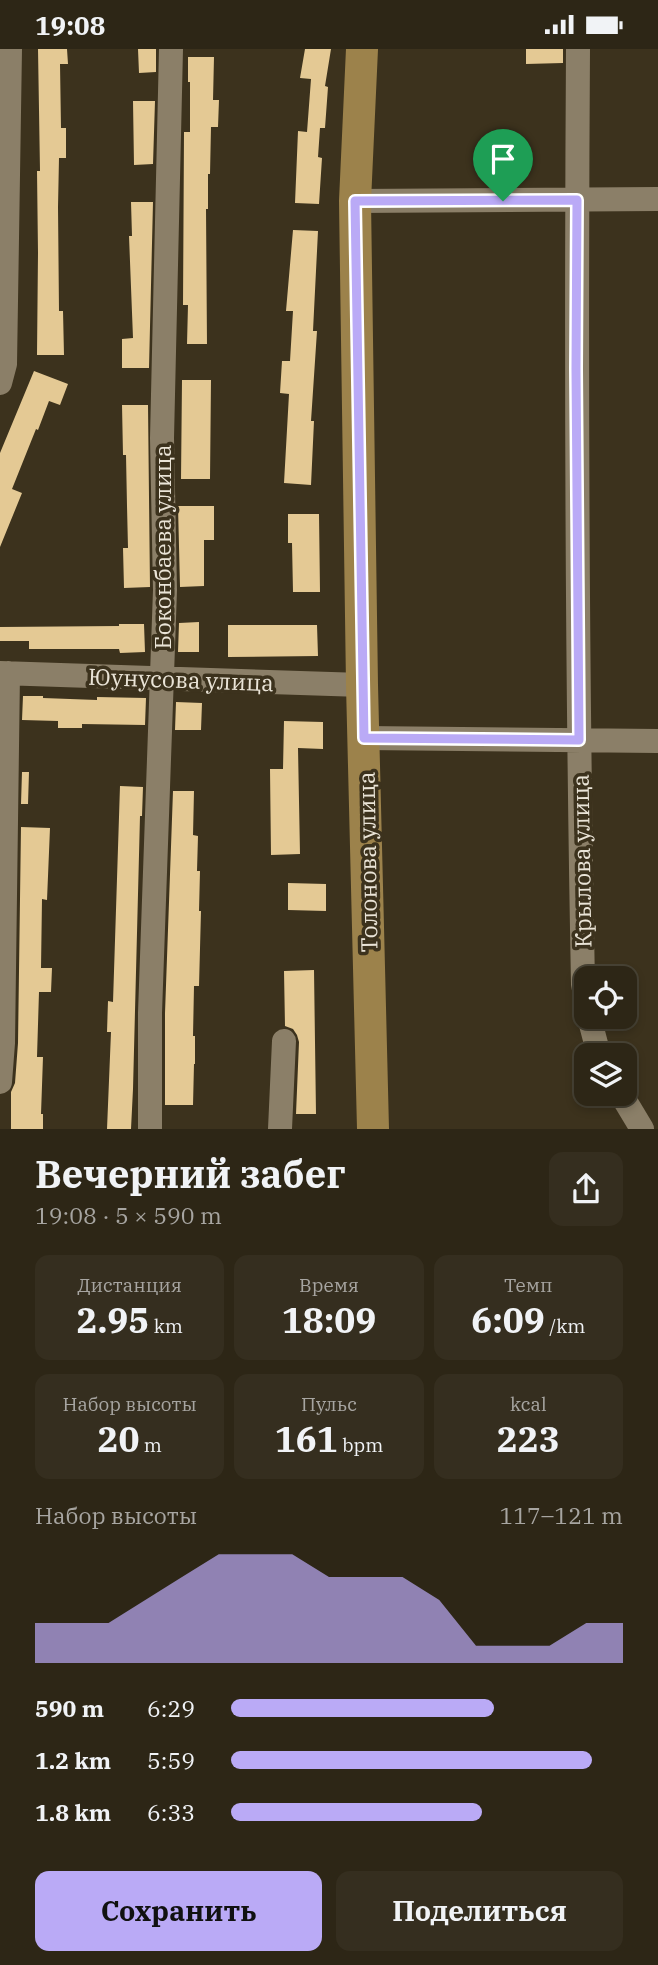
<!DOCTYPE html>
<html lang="ru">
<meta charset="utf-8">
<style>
:root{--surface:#2d2616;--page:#352e1f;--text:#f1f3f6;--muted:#a7a5a1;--line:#484335;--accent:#baaaf6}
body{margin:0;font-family:"IBM Plex Serif",serif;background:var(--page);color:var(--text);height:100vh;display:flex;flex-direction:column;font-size:26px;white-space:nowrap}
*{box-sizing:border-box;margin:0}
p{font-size:23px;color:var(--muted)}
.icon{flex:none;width:38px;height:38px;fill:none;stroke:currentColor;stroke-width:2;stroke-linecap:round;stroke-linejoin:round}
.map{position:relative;height:1080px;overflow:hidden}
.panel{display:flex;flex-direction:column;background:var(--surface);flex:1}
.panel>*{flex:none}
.buttons{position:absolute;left:574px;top:917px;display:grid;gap:14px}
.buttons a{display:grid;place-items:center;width:63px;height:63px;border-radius:14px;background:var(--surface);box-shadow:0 4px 10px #0003,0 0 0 2px var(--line);font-size:35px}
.pin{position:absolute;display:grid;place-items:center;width:60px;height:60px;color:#fff;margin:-72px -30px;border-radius:50% 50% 50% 0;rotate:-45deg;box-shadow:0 0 7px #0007}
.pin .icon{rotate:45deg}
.round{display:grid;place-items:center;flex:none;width:74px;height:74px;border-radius:14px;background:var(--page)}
.summary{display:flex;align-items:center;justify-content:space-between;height:119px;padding:0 35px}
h1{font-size:38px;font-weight:700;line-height:52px}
.figures{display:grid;grid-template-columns:repeat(3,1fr);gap:10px;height:119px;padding:7px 35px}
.figures div{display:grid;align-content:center;border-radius:14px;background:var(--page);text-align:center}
.figures b{font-size:35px;font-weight:700}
.figures small{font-size:19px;font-weight:400}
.figures p{font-size:19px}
.chart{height:196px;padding:14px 35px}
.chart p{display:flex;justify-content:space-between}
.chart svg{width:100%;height:126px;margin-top:7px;fill:var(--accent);opacity:.7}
.button{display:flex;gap:14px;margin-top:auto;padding:14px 35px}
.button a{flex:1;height:80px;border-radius:14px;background:var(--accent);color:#111;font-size:28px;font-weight:700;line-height:80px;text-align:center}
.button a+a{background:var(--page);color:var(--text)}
ul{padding:0 35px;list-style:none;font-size:23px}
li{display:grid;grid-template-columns:112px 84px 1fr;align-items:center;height:52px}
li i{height:18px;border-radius:9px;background:var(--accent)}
.status{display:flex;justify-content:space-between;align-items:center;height:49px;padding:0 35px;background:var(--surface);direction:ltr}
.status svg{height:19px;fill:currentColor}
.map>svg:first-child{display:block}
.building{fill:#e4c994}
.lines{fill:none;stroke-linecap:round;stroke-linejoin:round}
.minor{stroke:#8b7f68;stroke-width:24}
.major{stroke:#9c824b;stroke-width:32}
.route-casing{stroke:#fff;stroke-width:14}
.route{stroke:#baaaf6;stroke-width:9}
.labels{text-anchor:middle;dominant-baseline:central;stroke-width:7;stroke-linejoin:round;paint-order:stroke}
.street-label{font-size:23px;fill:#eae4d7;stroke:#3c321d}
</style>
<div class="status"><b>19:08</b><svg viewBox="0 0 49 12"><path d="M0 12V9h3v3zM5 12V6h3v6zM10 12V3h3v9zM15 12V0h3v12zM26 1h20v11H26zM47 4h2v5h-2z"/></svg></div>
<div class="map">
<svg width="658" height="1080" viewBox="0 0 658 1080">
<rect width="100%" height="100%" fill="#3c321d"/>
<path class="building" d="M38,0h29l1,15h-8l1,64h5v30h-7l-1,49 1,104h4l1,44h-27l1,-102 -1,-82h3z
M138,0h18v23l-17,1z
M305,0h26l-6,37 3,1 -3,41h-5l-2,29 4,1 -3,46 -24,-1 3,-72 9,1 4,-53 -11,-1z
M526,0h37v14l-37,1z
M188,8h26l-1,43h6l-1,27h-7l-1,47h-2v35h-2l1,135h-20l1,-39h-5l1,-173h6v-50h-2z
M133,52h22l-2,63 -19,1z
M131,153h22l-4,166h-27v-29l11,-1 -4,-102h3z
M293,181l25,1 -5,100h4l-6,90h3l-3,64 -27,-2 5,-89 -9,-1 2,-32h8l3,-50h-7z
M34,322l34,13 -8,21 -11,-4 -11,29 -2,-1 -24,60 10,4 -22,54v-94z
M182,331h29l-1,99h-29z
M122,356h26l2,182 -26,1 -1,-40h5l-1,-42 -1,-51h-3z
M178,457h36v34h-10v46l-24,1z
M288,465h31l1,78h-27l-1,-49h-4z
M199,573v30h-21l1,-29z
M119,575h25l1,28 -25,1 -1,-4h-90v-8h-29v-14l119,-1z
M228,576h89l1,31 -90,1z
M23,647h20v2l54,2v-3l49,1 -1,27 -63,-1v4h-24v-7l-36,-1z
M176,653l26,1 -1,27h-26z
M284,672l39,1v27l-25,-1 2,106 -29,1 -1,-86h13z
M22,723h7l-1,32h-7z
M120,737l23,1 -1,29h-2l-7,273 -2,40h-24l4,-97h-4l1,-31 5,1z
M173,742h21l-1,44 5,1 -1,35h3l-1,40h2l-2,75h-5l-1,50h2v28h-1l-1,41h-28v-92z
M21,778l29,1 -3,72 -5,-1 -1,69h11l-1,24h-12l-2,65h6l-2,57h2v15h-32v-37l4,-9 3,-40z
M288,834l38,1v27l-38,-1z
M314,921l2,144h-20l3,-72 -2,-7 -4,-6 -8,-3 -1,-55z"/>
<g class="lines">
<path class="minor" d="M578,0c-2,312 -1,623 5,935l3,17
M355,152l303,-2
M0,334l5,-19 5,-315
M0,624l362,12
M364,689l294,3
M589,968l10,38
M0,1033l3,-39 5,-370
M621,1045l21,35
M150,1080v-116l15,-423 -3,-152 9,-389
M280,1080l4,-88"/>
<path class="major" d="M362,0l-7,152 7,484 11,444"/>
</g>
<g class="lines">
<g class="route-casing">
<path id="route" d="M577,151l-1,169 3,371 -215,-2 -9,-537z"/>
</g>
<use href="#route" class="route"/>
</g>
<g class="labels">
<g class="street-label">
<text transform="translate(162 498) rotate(-90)">Боконбаева улица</text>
<text transform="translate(181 630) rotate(2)">Юунусова улица</text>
<text transform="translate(581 812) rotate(-91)">Крылова улица</text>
<text transform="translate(367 813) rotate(-91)">Толонова улица</text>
</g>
</g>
</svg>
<div class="buttons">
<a><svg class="icon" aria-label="locate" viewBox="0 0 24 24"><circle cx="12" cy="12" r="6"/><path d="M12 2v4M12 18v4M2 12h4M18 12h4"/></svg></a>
<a><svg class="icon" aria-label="layers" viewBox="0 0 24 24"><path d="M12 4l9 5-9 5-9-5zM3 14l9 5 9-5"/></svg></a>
</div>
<div class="pin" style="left:503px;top:152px;background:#1e9e55"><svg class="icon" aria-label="arrive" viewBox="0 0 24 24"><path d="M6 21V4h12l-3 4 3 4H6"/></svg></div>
</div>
<section class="panel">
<div class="summary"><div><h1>Вечерний забег</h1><p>19:08 · 5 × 590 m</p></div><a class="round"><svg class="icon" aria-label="share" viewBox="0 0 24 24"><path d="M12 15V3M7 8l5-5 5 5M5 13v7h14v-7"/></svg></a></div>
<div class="figures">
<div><p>Дистанция</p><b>2.95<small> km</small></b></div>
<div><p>Время</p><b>18:09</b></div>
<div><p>Темп</p><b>6:09<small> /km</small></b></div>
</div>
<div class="figures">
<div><p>Набор высоты</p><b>20<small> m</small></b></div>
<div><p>Пульс</p><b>161<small> bpm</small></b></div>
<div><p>kcal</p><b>223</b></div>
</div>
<div class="chart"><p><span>Набор высоты</span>117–121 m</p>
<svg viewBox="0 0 160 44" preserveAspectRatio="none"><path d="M0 44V30L10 30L20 30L30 22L40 14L50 6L60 6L70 6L80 14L90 14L100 14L110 22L120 38L130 38L140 38L150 30L160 30V44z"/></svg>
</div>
<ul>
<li><b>590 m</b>6:29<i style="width:67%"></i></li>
<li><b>1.2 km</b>5:59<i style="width:92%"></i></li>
<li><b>1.8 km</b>6:33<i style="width:64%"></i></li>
</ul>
<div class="button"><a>Сохранить</a><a>Поделиться</a></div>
</section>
